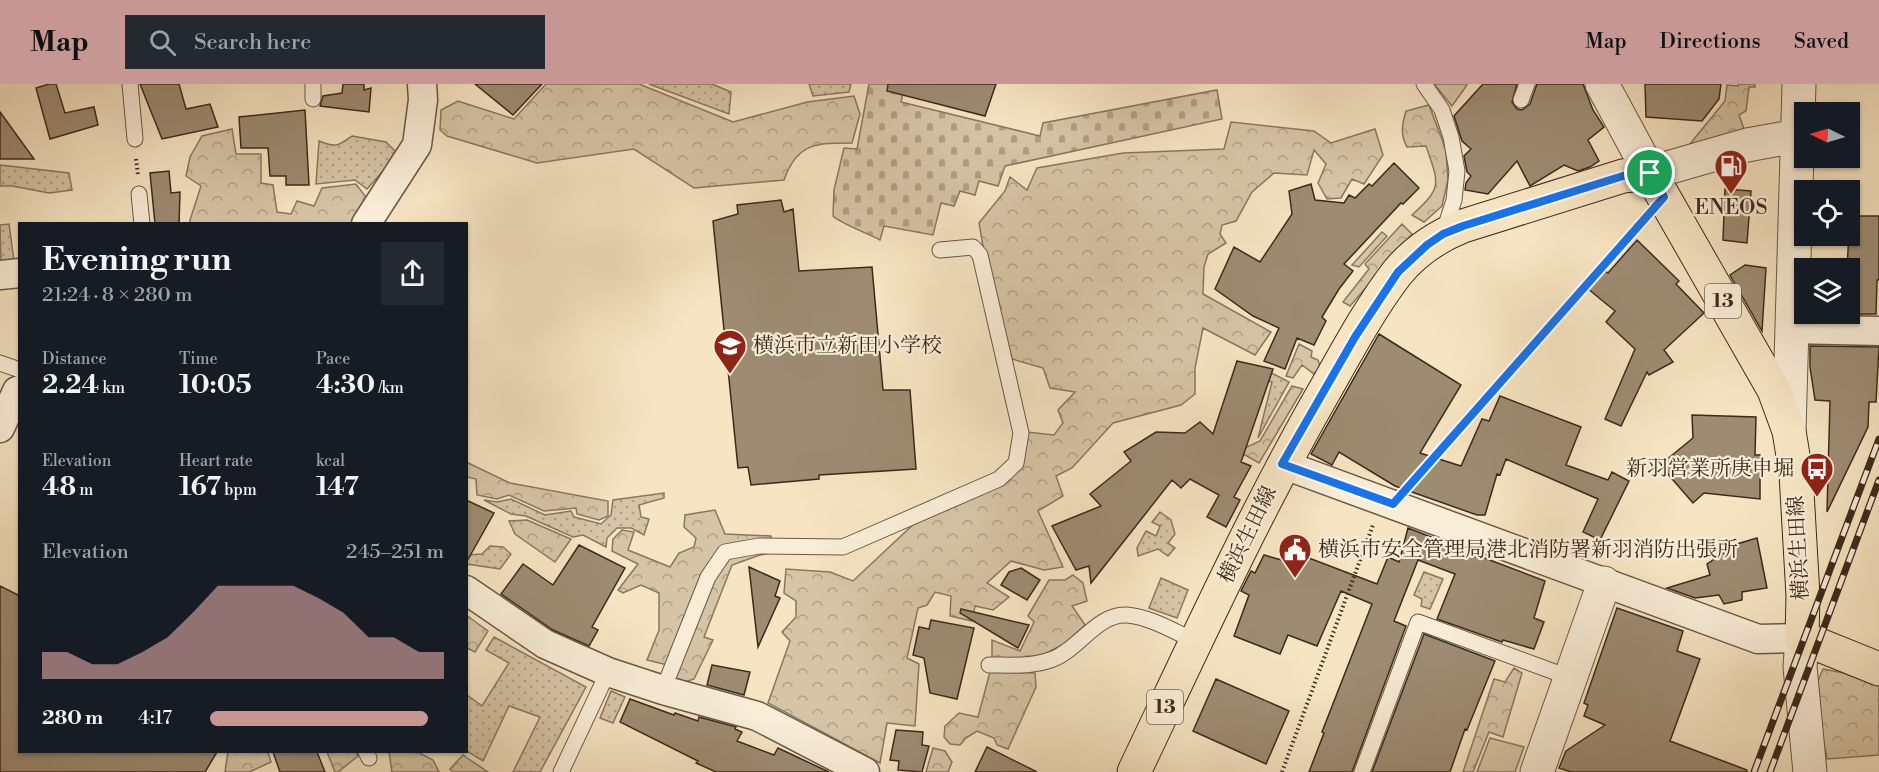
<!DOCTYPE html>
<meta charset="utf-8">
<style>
:root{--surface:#171b24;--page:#242831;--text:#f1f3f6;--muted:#9ea1a6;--accent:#c59692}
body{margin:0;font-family:"Libre Bodoni","Noto Serif JP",serif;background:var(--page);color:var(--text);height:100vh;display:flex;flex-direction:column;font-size:22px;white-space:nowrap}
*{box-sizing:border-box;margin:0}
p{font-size:20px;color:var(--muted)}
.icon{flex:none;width:33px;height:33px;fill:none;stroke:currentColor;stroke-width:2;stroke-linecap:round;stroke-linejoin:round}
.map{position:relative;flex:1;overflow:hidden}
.sheet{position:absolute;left:18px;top:138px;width:450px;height:531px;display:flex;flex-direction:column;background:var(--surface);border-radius:0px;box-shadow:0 2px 4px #0004}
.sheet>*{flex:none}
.needle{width:39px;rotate:275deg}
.controls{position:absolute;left:1794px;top:18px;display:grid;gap:12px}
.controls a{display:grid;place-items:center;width:66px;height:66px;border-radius:0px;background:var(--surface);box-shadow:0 2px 4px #0004;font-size:30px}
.pin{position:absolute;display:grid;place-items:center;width:51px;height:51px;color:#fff;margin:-26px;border:3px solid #fff;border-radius:50%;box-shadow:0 2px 6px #0007}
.round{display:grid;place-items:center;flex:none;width:63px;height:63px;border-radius:0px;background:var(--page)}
.overview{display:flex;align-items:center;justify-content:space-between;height:102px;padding:0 24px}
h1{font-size:33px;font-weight:800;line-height:45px}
.stats{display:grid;grid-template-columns:repeat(3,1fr);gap:9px;height:102px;padding:6px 24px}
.stats div{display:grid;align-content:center}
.stats b{font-size:26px;font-weight:800}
.stats small{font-size:16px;font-weight:400}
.stats p{font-size:16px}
.chart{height:168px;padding:12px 24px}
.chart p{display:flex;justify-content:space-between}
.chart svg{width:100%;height:108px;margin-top:6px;fill:var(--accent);opacity:.7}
ul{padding:0 24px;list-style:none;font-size:20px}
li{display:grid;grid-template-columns:96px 72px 1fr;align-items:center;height:45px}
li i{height:15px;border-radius:8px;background:var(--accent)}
header{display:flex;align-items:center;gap:36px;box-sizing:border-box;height:84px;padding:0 30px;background:var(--accent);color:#111}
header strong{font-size:28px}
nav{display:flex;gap:33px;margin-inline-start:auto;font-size:21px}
.search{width:420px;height:54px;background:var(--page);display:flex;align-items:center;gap:15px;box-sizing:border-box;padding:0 21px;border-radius:0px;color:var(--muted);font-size:22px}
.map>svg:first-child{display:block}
.grass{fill:url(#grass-dots);stroke:#897760;stroke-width:1.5}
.forest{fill:url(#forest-crowns);stroke:#897760;stroke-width:1.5}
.cemetery{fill:url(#cemetery-stones);stroke:#897760;stroke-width:1.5}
.park{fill:#d6c4a6;stroke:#897760;stroke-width:1.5}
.building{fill:#9d8b72;stroke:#3c2a1b;stroke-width:1.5}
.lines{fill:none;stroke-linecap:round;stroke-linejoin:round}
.service-casing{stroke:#6a5845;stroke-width:17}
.minor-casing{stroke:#6a5845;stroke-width:31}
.tertiary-casing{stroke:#6a5845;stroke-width:35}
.primary-casing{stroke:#3c2a1b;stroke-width:35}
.path{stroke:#3c2a1b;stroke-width:4;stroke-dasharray:1.5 3;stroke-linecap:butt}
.service{stroke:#f9edd7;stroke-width:15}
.minor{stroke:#f9edd7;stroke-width:28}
.tertiary{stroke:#f9edd7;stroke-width:33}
.primary{stroke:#f6e4c2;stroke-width:33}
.rail-casing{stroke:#3c2a1b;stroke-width:7}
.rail{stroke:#f9edd7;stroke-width:4.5;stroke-dasharray:14;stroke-linecap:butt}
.route-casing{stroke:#fff;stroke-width:12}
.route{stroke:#1a73e8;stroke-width:8}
.labels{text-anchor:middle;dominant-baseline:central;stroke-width:4.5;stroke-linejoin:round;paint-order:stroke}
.shield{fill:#f9edd7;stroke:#756453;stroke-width:1.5}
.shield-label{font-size:20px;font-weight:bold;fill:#3c2a1b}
.poi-label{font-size:21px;fill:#3c2a1b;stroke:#f9edd7;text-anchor:start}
.street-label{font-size:21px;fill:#3c2a1b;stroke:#f9edd7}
</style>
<header>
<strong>Map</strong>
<div class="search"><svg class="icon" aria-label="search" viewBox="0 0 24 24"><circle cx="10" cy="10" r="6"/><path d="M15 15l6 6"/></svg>Search here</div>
<nav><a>Map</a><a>Directions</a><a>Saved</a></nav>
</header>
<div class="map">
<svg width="1879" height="688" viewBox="0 0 1879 688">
<defs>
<pattern id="grass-dots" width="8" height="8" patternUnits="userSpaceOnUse" patternTransform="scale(1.5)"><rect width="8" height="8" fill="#d6c4a6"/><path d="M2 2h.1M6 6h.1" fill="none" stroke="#af9f86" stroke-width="1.8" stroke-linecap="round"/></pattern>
<pattern id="forest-crowns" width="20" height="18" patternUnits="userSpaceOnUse" patternTransform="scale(1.5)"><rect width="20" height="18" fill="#d6c4a6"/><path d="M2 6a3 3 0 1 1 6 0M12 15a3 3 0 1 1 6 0" fill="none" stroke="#af9f86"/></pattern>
<pattern id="cemetery-stones" width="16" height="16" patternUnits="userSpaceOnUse" patternTransform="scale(1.5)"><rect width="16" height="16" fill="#d6c4a6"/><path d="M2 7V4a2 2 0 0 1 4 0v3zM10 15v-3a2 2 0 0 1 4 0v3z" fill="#af9f86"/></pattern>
</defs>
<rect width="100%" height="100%" fill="#f6e4c2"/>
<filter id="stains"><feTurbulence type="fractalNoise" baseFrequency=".00333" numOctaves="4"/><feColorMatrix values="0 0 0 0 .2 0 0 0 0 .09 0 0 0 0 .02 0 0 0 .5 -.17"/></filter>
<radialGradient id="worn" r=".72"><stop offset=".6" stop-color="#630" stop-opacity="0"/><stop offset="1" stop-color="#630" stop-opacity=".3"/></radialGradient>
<path class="grass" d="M649,0h63l19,8 -2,22z
M809,0h42l-2,8 -36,4z
M352,52l34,6 12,12 -31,35 -12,-9 -39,4 3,-43c17,7 19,5 33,-5z
M0,81l69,8 3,17 -23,3 -37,-7h-12z
M9,140l6,44 -14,1 -1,-44z
M1382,148l5,4 -28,31 -7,-2z
M1268,287l21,11 -31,56 14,-56 -8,-2z
M664,409v5l-25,7 2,12 8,2 -5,16 -13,-7h-14l-10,10 -1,9 -23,-12 -10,2 -47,-21 -15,-2 -27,-14 13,2 14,-3 34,16 26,-4 3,6 27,7 10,-9 2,-15z
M1160,428l11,8 4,14 -7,9 7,5 -7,8 -10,-7 -20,7 -1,-8 9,-17 10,5 4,-10 -8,-4z
M490,462l13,1 8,7 -11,15 -33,-5v-9l15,-1z
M1424,488l19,7 -13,30 -9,-3 1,-7 -8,-4z
M1161,494l27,12 -11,28 -28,-10z
M494,553l92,50 -46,85h-27l27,-55 -31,-11 -26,55 -16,-10v-56l15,11 27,-43 -23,-13z
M611,607l14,6 -12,26 -13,-5z"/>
<path class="forest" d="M546,0h93l94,38 74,-20 47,-6 6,18 -8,29c-36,0 -55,0 -68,37l-90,8 -60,-39 -97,14 -90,-27 -7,-6 1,-20 17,-9 56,18z
M1738,0h17v3h-6l-3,24 -7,4 5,14 -22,9 -32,6 35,-43 2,-16 11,1z
M1429,21l17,45 2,30 -6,26 -18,16 -12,-7c31,-28 27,-31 14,-69l-19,1c-7,-12 -5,-23 -1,-36z
M1231,38l83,9 17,12 44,-14 8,26 -19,29 -12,-5 -11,19 -14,1 -9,-16 8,-19 -12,-14 -7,25 -33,-2 -22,19 -16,29 -14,4 -2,9 6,9 -18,11 -4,13 -1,27 68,38 -16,23 -52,-27 -8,40v26l-14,11 -68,18 -41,45 -16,8 7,20 -25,15 25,56 -19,3 -33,-9 -24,22 22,14 -16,13 -18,-4 -3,15 -22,-5 1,-20 -16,-4 -8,13 -9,3 -11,50 12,6 -4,62 -28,-3 -7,40 -112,-60 22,-62 -8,-9 14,-15v-16l-12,-8 2,-24 44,3 23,9 64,-60 85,-36 25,-53 27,3 9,-12 -5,-13 17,-18 -25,-4 -7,-20 -31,-9 -28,-107 -5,-29 26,-32 5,-14 17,13 10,-22 86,-15 101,-4z
M232,45l4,25h25v29l12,2 4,27 14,2 6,-13 17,5 8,-18 34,-4 12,16 -15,23h-163v-3l11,-34 -15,-10 4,-19 12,-21z
M1402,140l10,10 -62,72 -7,-4 26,-33 -4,-5z
M1299,260l13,7 -1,6 7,3 3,9 -7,5 -12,-9 -9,13 -7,-2z
M1292,302l11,3 -44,74 -21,-12 22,-10z
M466,378l44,21 98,18v15l-9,4 -22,-6 -1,-6 -32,3 -35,-16 -12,4 -20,-4 -1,-16 -9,-2z
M715,426l10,24 46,2 5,16 -16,3 -28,10 -28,72 9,3 -19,39 -12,4 -9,-2 3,-14 -29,-7 12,-30v-37l-18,-8 -18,8 -5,-3 20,-26 -26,-13 1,-12 9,-9 12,2 -6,18 42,17 9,-14 15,-6 2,-9 -12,-11 1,-12z
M527,436l44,19 -16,23 -40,-28 -6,-13z
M1073,491l10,8 4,18 -15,5 13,19 -21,19 -27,14 -45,2v-20l28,11 14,-29 -6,-6 21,-36h16z
M466,531l22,16 -13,21 -8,-4z
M1514,584l8,5 -19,64 -14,-5 -16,40h-10l31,-93 11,3z
M1823,585l21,4 35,13v69l-52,4 -13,-69z
M990,588l45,1 1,14 -28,62 -11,-4 -3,-7 -17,-7 -11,7 -6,7 -10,-1 -6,-7 1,-11 14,-13 19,4z
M933,664l12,3 7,11 -4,10h-22z
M228,668h40l3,10 -22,10h-24z
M327,668h29l2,4 -20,16h-3z
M389,668h30l2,2 12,6 6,12h-47z
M463,671l25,17h-35l-3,-3z"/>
<path class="cemetery" d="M869,0h36l-4,18 139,34 3,-13 174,-33 5,29 -217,47 -7,20 -19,-5 -4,14 -15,-4 -6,15 -13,-3 -8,32 -49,-9 -4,14c-11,-6 -42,-18 -47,-24l1,-26 10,-42 13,1z"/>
<path class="park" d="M1434,0h33v1l-15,21z
M1490,654l34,9 -9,25h-38z"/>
<path class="building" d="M49,0h7l9,29 29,-6 4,18 -48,14 -14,-51z
M140,0h39l7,25 24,-5 8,23 -56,12z
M343,0h21v6l7,-2 -2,24 -49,-6 3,-10 19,-3z
M475,0h67l-29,31z
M888,0h108l-11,32 -98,-25z
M1483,0h34l-5,18 5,7 5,1 8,-6 7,-20h46l10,26 11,17 -16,13 11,21 -9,6 -12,4 -14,-6 -34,21 -13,-25 -29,33 -23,-4 1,-7 5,-7 -4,-4 -3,-16 7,-7 -9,-8 -8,-25z
M1645,0h76l-2,15 -17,22 -56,-4z
M305,26l4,75h-23v-9h-16l-2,-28h-27l-2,-31z
M0,28l34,47h-34z
M1394,79l25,25 -16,16 -2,-1 -57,61 9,7 -14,18 -17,28 4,4 -12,24 -17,-7 -12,31 -21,-8 15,-33 -26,-12 -38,-27 19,-42 26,15 32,-48 -3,-23 22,-7 4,16 29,3 5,-8 6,3 14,-14 3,2z
M169,87l2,22 9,-1 -1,32h-24l-5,-51z
M1725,105l26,2 -4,52 -24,-3z
M781,116l3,12 9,-3 6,62 73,-4 11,123h27l6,79 -97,6v4l-68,6 -3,-18 -10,1 -25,-247 25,-7 -1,-9z
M1850,132h29v64h-2l-1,34h-40h14v-46h-3z
M1637,156l42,41 -3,3 28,29 -40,37 9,12 -24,13 -2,-3 -26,54 -16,-7 30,-70 -29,-27 9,-11 -28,-23 18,-17 3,2z
M1745,181l21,3 -4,63 -32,-56z
M1379,250l82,51 -41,68 41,13 21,-47 7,2 11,-25 81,31 -15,38 42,15 4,-8 17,9 -29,59 -17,-8 15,-33 -92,-40 -6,16 -3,-1 -12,41h-8l-82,-29 -56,-34 -7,13 -21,-11z
M1810,262l69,1 -3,55h-7l-1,25 -41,85 3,-111 -15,-1 -5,-33z
M1237,277l36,8 -32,93 10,4 -17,31 6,3 -14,27 -19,-10 12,-22 -29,-16 -9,9 -9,-8 -81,103 -2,-17 -13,4 -24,-44 49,-20 -11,-12 41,-33 -7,-9 32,-20 29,1 15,-11 13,12z
M1692,331l64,2 -1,38h5v44l-56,-6 -11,10 -33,-38 33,-27z
M466,416l28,13 -28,50z
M1408,444l23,9 -1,3 51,19 1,-2 63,24 -11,37 10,4 -10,27 -31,-9 -1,2 -65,-23 18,-45 -37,-14 -24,61 12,5 -54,146h-43l15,-39 -2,-1 50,-128 -31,-13 -24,55 -29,-11 -8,19 -46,-18 15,-41 -8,-4 10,-20 4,2 9,-18 21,6 3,-11 89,34 11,-27 11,5z
M1757,454l10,50 -25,4v8l-18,4 -5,-9 -24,3 -28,-10 43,-13 -3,-11 30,-20z
M579,461l46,23 -33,59 6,3 -9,16 -36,-16 -52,-36 22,-30 30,21z
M749,483l31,14 -5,15 5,2 -22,49z
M1021,484l19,12 -13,20 -26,-15 8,-13z
M0,502l20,10v156h197l-12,20h-205z
M1617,524l66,23 -6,20 23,8 -30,82 77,29v2h-176l-12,-4 7,-17 39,-26 -21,-9 4,-11 -4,-2z
M961,525l68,16 -11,23 -58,-35z
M931,536l43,8 -17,71 -27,-6 -6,-35 -11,-3 6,-28 10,2z
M1424,550l71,27 -28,69 -2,-1 -15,43h-78z
M712,581l38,7 -6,23 -37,-10z
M1216,595l73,32 -23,53 -73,-33z
M630,615l44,16 1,-2 23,8 1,-4 37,10 -1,2 7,3 -5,9 37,14 4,-7 51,24h-113l-20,-9 2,-2 -78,-39z
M896,646l27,2 -1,13 7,1 -7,26 -24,-2 1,-9 -9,-1z
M987,663l50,25h-62z
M273,668h44l8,20h-45z"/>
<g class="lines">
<g class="service-casing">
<path id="service" d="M130,0l5,55
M1424,0l18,26 9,27 6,34 -3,29 -10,31
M313,15v-15
M1521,16l6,-16
M139,110l3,30
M0,279l20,7
M989,581c21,0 44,2 64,-6 26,-10 45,-46 74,-44 24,2 48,17 70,27
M663,606l45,-113 17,-25 34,-6 84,1 156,-68 17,-16 5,-30 -41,-178 -7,-8 -33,3
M366,668l3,6
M561,688l47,-100
M1362,688l56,-150 153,56"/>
</g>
<g class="minor-casing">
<path id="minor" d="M366,140l51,-79 6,-45 -1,-16
M0,191l20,-2
M1792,245l87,2
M0,344l17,-37 3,-1
M1282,380l476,175 44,-1
M466,506l79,54 63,28 55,18 94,26 108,56"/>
</g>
<g class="tertiary-casing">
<path id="tertiary" d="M1602,0l48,89 97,-28 50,-9
M1789,347l10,-347
M1802,554l-2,29 10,105
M1537,688l67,-189"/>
</g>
<g class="primary-casing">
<path id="primary" d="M1134,688c60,-126 118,-254 187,-375 24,-42 47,-86 76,-124 18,-22 41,-37 66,-47l160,-50 27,-3 124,217 15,41 7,43 7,122 -1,42 77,31"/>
</g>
<path class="path" d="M136,75l2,16
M1410,400l233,-264
M1282,688l91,-247"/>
<use href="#service" class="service"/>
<use href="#minor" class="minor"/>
<use href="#tertiary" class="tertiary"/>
<use href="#primary" class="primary"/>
<g class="rail-casing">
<path id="rail" d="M1754,688l125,-333
M1770,688l109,-292"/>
</g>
<use href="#rail" class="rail"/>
</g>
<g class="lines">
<g class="route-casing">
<path id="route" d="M1650,89l14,24 -271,307 -111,-40 73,-127 43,-65 29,-27 16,-11 20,-8 160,-50z"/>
</g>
<use href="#route" class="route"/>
</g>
<defs>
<g id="fuel-pin" transform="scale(1.725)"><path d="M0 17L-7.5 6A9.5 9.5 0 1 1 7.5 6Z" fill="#8f2418" stroke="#f9edd7"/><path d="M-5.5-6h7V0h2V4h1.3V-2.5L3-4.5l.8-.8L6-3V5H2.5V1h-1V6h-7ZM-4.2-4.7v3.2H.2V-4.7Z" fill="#fff"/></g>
<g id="school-pin" transform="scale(1.725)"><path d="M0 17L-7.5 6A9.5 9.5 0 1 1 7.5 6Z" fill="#8f2418" stroke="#f9edd7"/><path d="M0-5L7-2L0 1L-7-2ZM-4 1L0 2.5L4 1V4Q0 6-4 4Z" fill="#fff"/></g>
<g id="bus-pin" transform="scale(1.725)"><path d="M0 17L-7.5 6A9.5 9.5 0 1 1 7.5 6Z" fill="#8f2418" stroke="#f9edd7"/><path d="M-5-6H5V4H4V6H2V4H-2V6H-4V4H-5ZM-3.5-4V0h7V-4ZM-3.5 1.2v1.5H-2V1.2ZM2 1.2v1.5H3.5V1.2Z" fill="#fff"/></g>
<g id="civic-pin" transform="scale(1.725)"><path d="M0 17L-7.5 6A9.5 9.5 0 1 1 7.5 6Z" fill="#8f2418" stroke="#f9edd7"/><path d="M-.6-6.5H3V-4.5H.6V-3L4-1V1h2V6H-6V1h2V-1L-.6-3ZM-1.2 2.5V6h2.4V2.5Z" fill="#fff"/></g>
</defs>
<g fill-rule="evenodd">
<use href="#fuel-pin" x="1731" y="82"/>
<use href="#school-pin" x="730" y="262"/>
<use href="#bus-pin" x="1817" y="385"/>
<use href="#civic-pin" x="1295" y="466"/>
</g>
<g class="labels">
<g class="shield">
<rect x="1705" y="200" width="36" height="34" rx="4.5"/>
<rect x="1147" y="606" width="36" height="34" rx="4.5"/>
</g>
<g class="shield-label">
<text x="1723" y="217">13</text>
<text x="1165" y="623">13</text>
</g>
<g class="poi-label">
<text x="1731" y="124" text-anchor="middle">ENEOS</text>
<text x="753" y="262">横浜市立新田小学校</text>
<text x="1794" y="385" text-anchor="end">新羽営業所庚申堀</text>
<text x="1318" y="466">横浜市安全管理局港北消防署新羽消防出張所</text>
</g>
<g class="street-label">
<text transform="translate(1248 451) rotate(-64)">横浜生田線</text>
<text transform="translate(1799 464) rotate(-93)">横浜生田線</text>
</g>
</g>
<rect width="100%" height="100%" filter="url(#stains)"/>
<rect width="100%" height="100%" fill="url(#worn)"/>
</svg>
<div class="controls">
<a><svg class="needle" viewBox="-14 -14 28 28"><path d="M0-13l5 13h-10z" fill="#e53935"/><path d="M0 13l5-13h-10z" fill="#9ea1a6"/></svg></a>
<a><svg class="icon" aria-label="locate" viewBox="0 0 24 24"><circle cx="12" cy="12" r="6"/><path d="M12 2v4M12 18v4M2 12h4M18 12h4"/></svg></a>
<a><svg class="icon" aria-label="layers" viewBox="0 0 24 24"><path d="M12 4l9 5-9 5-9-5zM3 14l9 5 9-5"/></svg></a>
</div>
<div class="pin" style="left:1650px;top:89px;background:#1e9e55"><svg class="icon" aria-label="arrive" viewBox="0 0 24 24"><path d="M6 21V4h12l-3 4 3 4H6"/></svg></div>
<section class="sheet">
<div class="overview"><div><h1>Evening run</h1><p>21:24 · 8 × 280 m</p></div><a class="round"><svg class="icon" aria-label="share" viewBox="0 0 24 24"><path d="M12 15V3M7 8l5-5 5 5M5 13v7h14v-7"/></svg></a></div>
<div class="stats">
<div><p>Distance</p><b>2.24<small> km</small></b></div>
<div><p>Time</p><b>10:05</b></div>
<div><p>Pace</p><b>4:30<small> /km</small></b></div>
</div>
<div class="stats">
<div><p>Elevation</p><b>48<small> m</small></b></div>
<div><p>Heart rate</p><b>167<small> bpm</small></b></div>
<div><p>kcal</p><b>147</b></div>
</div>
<div class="chart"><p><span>Elevation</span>245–251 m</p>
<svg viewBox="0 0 160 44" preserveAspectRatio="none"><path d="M0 44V33L10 33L20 38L30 38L40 33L50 27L60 17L70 6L80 6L90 6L100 6L110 11L120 17L130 27L140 27L150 33L160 33V44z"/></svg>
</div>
<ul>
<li><b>280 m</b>4:17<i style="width:93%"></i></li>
</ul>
</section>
</div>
